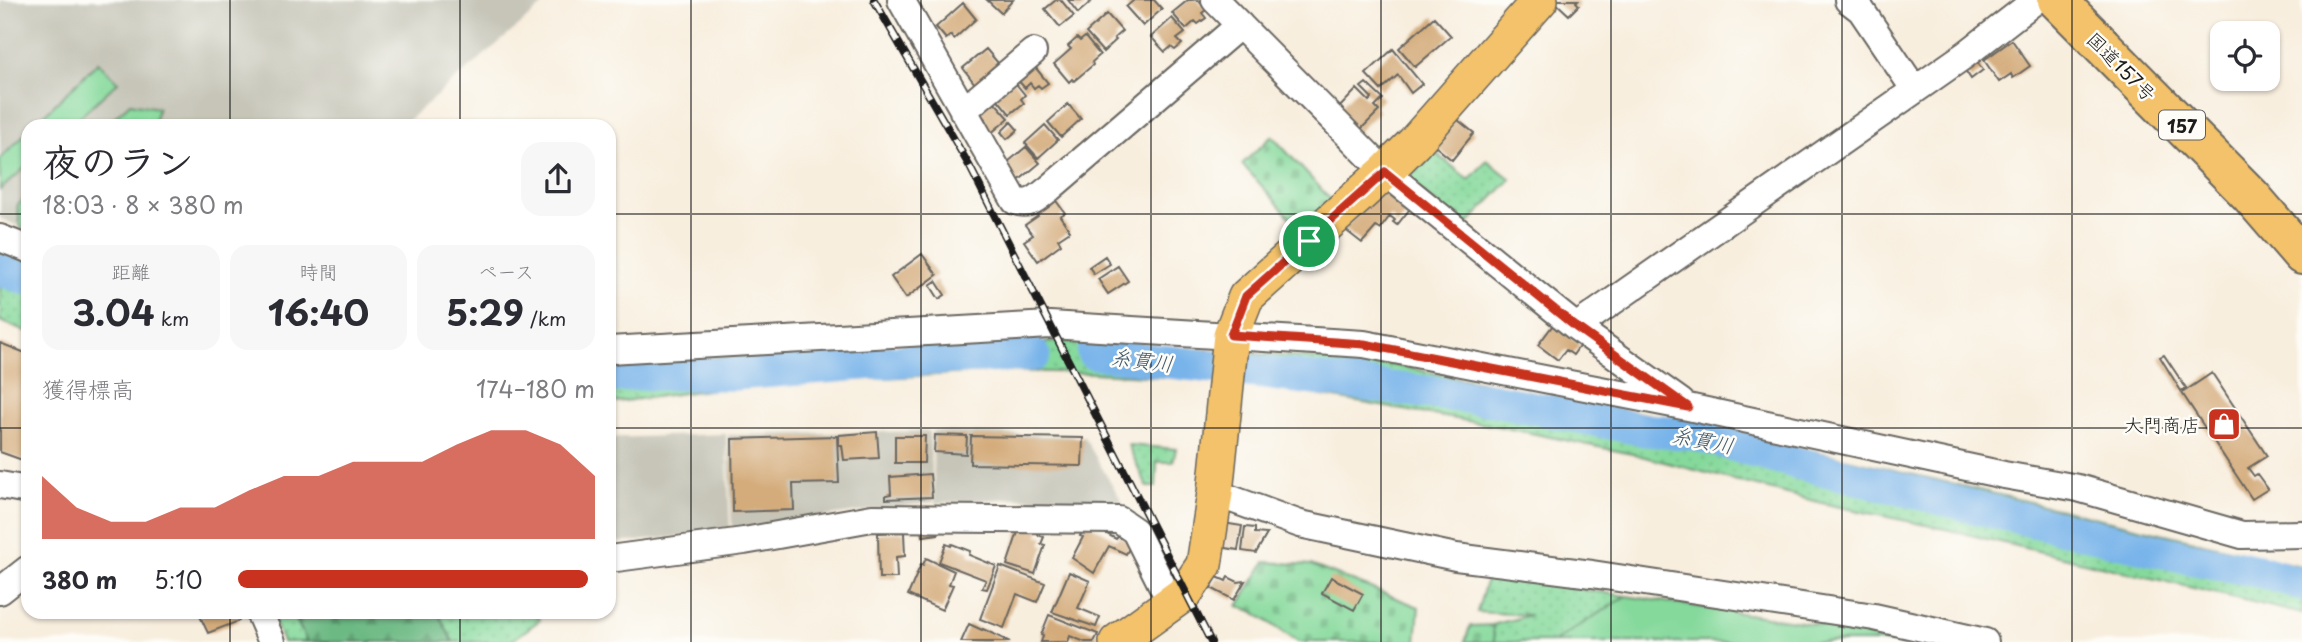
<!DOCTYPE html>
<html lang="ja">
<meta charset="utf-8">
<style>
:root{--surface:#fff;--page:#f7f7f7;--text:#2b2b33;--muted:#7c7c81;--accent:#c8321e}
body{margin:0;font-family:"Playpen Sans","Klee One",sans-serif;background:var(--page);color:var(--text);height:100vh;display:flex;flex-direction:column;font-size:26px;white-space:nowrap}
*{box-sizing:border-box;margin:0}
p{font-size:23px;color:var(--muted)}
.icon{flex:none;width:38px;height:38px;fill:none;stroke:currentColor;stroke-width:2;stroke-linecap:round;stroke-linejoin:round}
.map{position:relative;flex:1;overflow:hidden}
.details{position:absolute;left:21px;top:119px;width:595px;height:500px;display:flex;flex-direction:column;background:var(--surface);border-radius:21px;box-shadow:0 2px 5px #0004}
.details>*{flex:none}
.controls{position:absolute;left:2210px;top:21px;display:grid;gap:14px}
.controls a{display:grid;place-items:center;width:70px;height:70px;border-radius:14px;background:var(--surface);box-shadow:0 2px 5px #0004;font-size:35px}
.pin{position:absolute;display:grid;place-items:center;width:60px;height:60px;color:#fff;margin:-30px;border:4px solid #fff;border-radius:50%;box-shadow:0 2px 7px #0007}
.round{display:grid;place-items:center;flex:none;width:74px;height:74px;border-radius:21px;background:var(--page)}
.summary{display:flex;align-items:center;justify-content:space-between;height:119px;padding:0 21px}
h1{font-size:38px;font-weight:700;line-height:52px}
.figures{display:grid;grid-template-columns:repeat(3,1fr);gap:10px;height:119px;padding:7px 21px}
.figures div{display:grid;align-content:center;border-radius:18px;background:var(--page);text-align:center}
.figures b{font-size:35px;font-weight:700}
.figures small{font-size:19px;font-weight:400}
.figures p{font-size:19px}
.chart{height:196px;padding:14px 21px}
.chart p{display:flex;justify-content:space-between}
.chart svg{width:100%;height:126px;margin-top:7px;fill:var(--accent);opacity:.7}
ul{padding:0 21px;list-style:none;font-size:23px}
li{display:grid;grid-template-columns:112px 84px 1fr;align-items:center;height:52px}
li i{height:18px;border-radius:9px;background:var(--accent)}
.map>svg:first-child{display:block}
.industrial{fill:#c6c5b8}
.grass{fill:url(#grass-dots);stroke:#507a5c;stroke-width:2}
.forest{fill:url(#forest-firs);stroke:#446a50;stroke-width:2}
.cemetery{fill:url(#cemetery-stones);stroke:#507a5c;stroke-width:2}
.green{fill:#85d99b;stroke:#507a5c;stroke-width:2}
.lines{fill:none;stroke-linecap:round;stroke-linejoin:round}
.river{stroke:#78b4ea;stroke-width:33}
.building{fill:#d4ac7b}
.minor-casing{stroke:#696660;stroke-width:30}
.major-casing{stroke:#696660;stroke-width:38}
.highway-casing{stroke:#696660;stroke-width:42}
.minor{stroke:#fff;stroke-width:26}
.major{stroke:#f3c26a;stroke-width:35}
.highway{stroke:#f3c26a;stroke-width:38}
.rail-casing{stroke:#1c1c1c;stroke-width:8}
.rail{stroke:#fdfcf7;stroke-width:5;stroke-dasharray:16;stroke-linecap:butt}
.route-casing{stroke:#fff;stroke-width:14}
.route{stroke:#c8321e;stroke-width:9}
.grid{fill:none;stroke:#1c1c1c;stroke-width:2;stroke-opacity:0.55}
.labels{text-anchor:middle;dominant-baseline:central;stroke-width:5;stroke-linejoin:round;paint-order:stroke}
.shield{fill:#fdfcf7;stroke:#605f5e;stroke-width:2}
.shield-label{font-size:18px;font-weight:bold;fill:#1c1c1c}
.street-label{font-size:19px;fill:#1c1c1c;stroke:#fdfcf7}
.poi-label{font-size:19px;fill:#1c1c1c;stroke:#fdfcf7;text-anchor:end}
.water-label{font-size:21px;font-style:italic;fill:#41596e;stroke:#fdfcf7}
</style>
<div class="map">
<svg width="2302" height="642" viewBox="0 0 2302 642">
<defs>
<pattern id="grass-dots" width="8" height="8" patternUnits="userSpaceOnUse" patternTransform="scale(1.75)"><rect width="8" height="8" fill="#85d99b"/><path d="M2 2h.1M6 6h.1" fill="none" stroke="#72ba85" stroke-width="1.8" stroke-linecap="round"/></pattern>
<pattern id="forest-firs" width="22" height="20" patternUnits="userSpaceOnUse" patternTransform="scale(1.75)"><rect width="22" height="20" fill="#6cb983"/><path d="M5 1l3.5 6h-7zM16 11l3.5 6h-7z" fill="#5d9e71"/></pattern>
<pattern id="cemetery-stones" width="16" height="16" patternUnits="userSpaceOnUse" patternTransform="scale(1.75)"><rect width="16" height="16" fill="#85d99b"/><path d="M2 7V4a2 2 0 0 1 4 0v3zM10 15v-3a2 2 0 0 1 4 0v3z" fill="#72ba85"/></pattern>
</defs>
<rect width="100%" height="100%" fill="#fdfcf7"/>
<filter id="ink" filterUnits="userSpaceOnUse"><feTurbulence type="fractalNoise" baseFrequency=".0143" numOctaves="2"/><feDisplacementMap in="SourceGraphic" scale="14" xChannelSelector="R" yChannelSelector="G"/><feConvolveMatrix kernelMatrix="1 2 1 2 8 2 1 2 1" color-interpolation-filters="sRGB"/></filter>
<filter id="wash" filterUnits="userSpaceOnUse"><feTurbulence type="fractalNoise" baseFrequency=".00686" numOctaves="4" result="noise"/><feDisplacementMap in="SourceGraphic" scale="28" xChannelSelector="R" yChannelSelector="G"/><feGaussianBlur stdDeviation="1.57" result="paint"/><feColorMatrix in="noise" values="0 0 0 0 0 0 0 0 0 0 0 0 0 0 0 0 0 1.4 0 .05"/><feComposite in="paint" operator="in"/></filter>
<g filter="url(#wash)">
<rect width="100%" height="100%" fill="#f8eede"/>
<path class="industrial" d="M0,0h549l-148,126h-373v105l-28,-13z
M929,431l5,71 -202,27 -4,-94z
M932,431l152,6 40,68 -108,-7 -81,5z
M726,434l4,96 -99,12h-22v-104z"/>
<path class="grass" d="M1424,143l45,37 18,-20 24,19 -46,48 -66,-54z
M0,246l28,11v75l-28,-11z
M1094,341l299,24 315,61 588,139 6,2v47l-357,-85 -119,-25 -189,-49 -141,-29 -259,-45 -143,-8 -91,-2 -274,16 -120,16v-39l266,-17z
M1128,445l48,4 -3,13h-16l-1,25h-9z
M1488,575l138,21 -72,46h-59l-3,-17 38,-10 -53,-3z
M271,613h22l14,29h-24z
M438,613h98l4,7 -30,22h-57z"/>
<path class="forest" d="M293,613h145l15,29h-146z"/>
<path class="cemetery" d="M1272,136l62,67 -31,29 -61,-68z
M1265,562l46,3 108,42 -3,35h-118l-46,-31 -14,-5z
M1492,625l3,17h-30l5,-16z"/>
<path class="green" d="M98,62l20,20 -48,44h-37z
M130,103l28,5 -5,18h-48z
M28,131v34l-28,25v-31z
M28,195v36l-7,-3 -4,-22z
M1626,596l309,46h-381z"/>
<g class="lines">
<path class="river" d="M0,270l28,9
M1093,353l401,47 151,30 49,4 107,30 177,44 212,50 73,14 39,12
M609,377l27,-3h99l191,-15 108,-4"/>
</g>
<g id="blocks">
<path class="building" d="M987,0h26l-12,13z
M1056,0h5l13,16 -14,11 -15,-18z
M1068,0h25l-15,13z
M1134,0h20l8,9 -19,17 -17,-19z
M1188,0h10l8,10 -4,3 4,5 -8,6 -3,-3 -9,8 -14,-16z
M1553,0h25l-2,2 3,3 -10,10z
M963,3l13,16 -22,20 -3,-4 -5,4 -10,-12z
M1107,14l15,17 -8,7 2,2 -13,12 -17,-19z
M1434,17l17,19 -36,31 -16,-19z
M1172,18l13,15 -8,6 5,5 -7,6 -4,-3 -6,5 -14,-15z
M1085,37l15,18 -8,7 1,3 -19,16 -2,-2 -3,3 -15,-18 17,-15 -3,-3 9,-8 3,3z
M2012,40l18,26 -17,12 -2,-4 -12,8 -15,-22z
M986,49l12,14 -9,8 4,5 -15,12 -15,-20z
M1393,49l29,35 -11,9 -13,-18 -17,15 -15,-16z
M1975,59l8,11 -12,9 -8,-12z
M1031,62l17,21 -7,5 -3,-3 -4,3 -4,-5 -5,5 -11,-12z
M1013,80l12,15 -4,4 3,4 -14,11 -15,-18z
M1366,83l17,16 -8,8 4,4 -21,21 -22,-21 21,-22 12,12 3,-3 -11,-11z
M992,99l17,19 -19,16 -10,-11 6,-3 -8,-9z
M1068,104l13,15 -20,18 -13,-15z
M1453,116l21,17 -22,27 -22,-18z
M1011,122l7,8 -11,9 -6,-7z
M1045,125l13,15 -20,18 -13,-15z
M1026,147l14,16 -23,19 -14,-16z
M1386,184l27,21 -16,20 -4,-3 2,-2 -5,-4 -10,13 -4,-2 -14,16 -18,-14z
M1054,198l11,15 -5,3 10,15 -12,8 3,5 -23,17 -14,-20 9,-6 -8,-10 13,-9 -3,-5z
M1323,244l10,10 -14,13 -9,-10z
M922,254l15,21 -31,23 -15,-21z
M1105,256l5,8 -16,10 -5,-7z
M1118,266l10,15 -20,13 -10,-15z
M936,281l9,14 -6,4 -9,-14z
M1553,325l27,20 -7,10 -7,-5 -8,10 -20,-15z
M0,343l28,11v108l-28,-10z
M2164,355l22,33 -5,3 -21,-34z
M2212,373l55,83 -19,12 6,8 3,-2 11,15 -16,10 -70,-106z
M877,432l2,26 -35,2 -2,-15h-3v-10z
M935,435l32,1 -1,18 -32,-2z
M837,436l2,47 -46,1 1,26 -61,2 -1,-73z
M895,436h30l-1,27h-29z
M971,436l112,2 -1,28 -112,-2z
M930,474l2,23 -46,2v-4l5,-1 -1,-17z
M1022,520l19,6 -3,9 6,2 -3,7 4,1 -10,29 -28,-9z
M1087,523l29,16 3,-3 13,7 -6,11 -17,-8 -15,27 -22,-15 11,-21 -3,-1z
M1223,523l19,3 -4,24 -19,-3z
M938,525v9l-15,2 -1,-9z
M1245,527l10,1v5l12,1 -11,19 -14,-2z
M904,532l1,24 -9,1 1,21h-18l-1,-45z
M946,544l5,2 1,-2 18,7 -1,4 27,11 -9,23 -5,-1 4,-8 -47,-18z
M926,558l28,13 -5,13 4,1 -11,25 -34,-15 13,-31 2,1z
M1000,566l45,17 -8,19 -20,-8 -13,34 -24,-9z
M1069,572l21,9 -12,27 22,9 -4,10 -44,-15z
M1217,577l9,4 2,-4 10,5 7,-1 -11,19 -23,-12z
M1331,577l32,17 -9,16 -32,-17z
M204,612h32l3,9 -31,12 -9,-19z
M1049,615l49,19 -4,8h-9l-15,-6 -2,6h-27l2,-6 -2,-1z
M969,624l13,6 1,-1 27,13h-49z"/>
</g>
</g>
<g filter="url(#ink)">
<use href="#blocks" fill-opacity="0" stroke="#696660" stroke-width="2"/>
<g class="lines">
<g class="minor-casing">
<path id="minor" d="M901,0l114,201c16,6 23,-4 35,-13l190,-163
M1215,0l170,172 191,155
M1848,0l13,10 54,80
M963,111l70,-59
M0,238l28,11
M609,350l441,-25 314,19 324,63 316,68 74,13 164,47 60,-1
M1681,402l-105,-75 389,-272 71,-55
M0,485l28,5
M1215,493l85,31 156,33 136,17 282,43 111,25
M609,559l135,-18 128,-23 247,2 16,11 36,72
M0,591l28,-22
M259,612l13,30"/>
</g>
<g class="major-casing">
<path id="major" d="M1117,642l68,-49 19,-28 11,-72 16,-158 15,-38 139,-125 29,-29 126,-143"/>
</g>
<g class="highway-casing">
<path id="highway" d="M2057,0l194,196 51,59"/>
</g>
<use href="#minor" class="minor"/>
<use href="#major" class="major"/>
<use href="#highway" class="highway"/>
<g class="rail-casing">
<path id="rail" d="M874,0l96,167 241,475"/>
</g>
<use href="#rail" class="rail"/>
</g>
</g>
<g class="lines" filter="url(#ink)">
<g class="route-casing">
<path id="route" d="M1385,172l191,155 112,80 -324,-63 -133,-9 15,-39z"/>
</g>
<use href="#route" class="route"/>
</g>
<path class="grid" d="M230,0v126M460,0v126M691,0v642M921,0v642M1151,0v642M1381,0v642M1611,0v642M1842,0v642M2072,0v642M0,214h28M609,214h1693M0,428h28M609,428h1693M230,612v30M460,612v30"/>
<defs>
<g id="shop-square" transform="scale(1.75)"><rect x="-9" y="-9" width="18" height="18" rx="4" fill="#c8321e" stroke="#fdfcf7"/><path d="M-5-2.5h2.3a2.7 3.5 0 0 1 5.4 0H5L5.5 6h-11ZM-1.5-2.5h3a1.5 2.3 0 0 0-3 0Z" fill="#fff"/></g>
</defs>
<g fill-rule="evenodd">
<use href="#shop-square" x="2224" y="424"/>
</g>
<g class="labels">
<rect class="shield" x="2159" y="110.5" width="46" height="29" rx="5"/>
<g class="shield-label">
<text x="2182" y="125">157</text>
</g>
<g class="street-label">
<text transform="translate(2122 66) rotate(45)">国道157号</text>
</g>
<g class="poi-label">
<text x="2200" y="424">大門商店</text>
</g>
<g class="water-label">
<text transform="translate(1142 359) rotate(7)">糸貫川</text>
<text transform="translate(1703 439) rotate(11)">糸貫川</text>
</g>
</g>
</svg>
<div class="controls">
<a><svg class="icon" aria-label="locate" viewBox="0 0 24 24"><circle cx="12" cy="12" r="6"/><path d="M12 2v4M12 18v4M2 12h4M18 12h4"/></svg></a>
</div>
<div class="pin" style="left:1309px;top:241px;background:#1e9e55"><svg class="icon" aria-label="arrive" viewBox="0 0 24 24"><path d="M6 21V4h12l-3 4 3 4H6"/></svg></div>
<section class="details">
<div class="summary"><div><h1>夜のラン</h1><p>18:03 · 8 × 380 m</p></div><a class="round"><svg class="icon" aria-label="share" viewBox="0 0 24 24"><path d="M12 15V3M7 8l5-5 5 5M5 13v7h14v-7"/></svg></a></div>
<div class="figures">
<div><p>距離</p><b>3.04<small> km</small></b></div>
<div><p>時間</p><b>16:40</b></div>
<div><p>ペース</p><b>5:29<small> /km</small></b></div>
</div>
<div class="chart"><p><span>獲得標高</span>174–180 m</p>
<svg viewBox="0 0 160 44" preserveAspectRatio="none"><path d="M0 44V22L10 33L20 38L30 38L40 33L50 33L60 27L70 22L80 22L90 17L100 17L110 17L120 11L130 6L140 6L150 11L160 22V44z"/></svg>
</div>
<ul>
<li><b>380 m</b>5:10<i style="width:98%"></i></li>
</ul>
</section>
</div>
